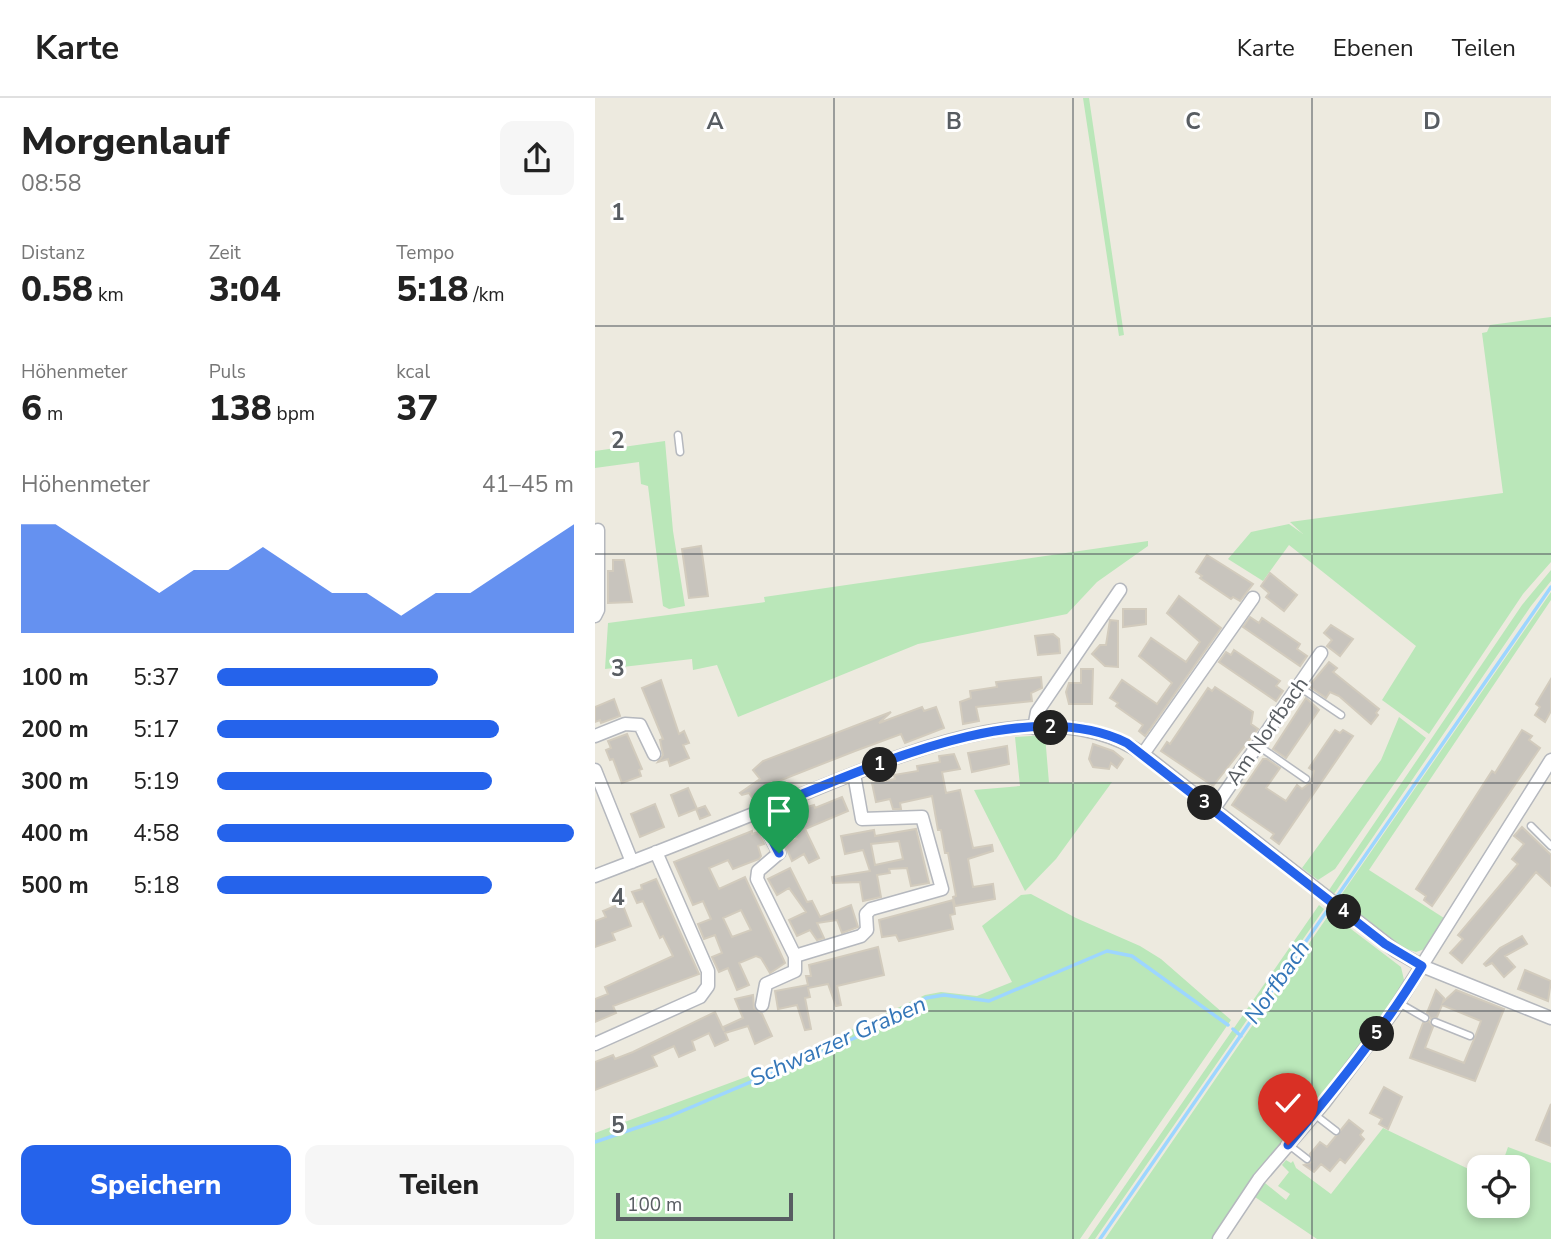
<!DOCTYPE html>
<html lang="de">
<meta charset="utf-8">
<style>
:root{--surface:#fff;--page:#f6f6f6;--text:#222;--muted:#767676;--line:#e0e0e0;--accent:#2563eb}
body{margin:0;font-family:"Nunito Sans",sans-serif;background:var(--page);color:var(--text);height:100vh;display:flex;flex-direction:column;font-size:26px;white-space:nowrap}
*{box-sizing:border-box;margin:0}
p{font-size:23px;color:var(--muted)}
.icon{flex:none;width:38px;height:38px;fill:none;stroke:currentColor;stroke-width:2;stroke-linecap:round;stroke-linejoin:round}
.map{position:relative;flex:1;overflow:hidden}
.side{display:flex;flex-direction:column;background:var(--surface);width:595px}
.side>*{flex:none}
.fabs{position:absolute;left:872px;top:1057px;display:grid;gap:14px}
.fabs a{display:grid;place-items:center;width:63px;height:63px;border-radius:14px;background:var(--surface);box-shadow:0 4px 10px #0003;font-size:35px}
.scale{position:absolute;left:21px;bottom:18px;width:177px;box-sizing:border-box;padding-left:7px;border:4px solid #585d62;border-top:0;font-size:19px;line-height:24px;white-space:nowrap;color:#585d62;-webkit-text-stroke:5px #fff;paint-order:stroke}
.pin{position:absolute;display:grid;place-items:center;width:60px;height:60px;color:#fff;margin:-72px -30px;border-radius:50% 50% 50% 0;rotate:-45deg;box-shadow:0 0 7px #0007}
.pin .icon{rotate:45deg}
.km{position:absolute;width:35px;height:35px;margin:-18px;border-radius:50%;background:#222;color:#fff;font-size:19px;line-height:35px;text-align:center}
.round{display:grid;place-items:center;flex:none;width:74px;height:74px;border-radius:14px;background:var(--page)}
.summary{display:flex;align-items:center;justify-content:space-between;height:119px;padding:0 21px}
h1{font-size:38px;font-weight:800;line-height:52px}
.stats{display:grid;grid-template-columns:repeat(3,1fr);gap:10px;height:119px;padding:7px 21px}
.stats div{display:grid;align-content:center}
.stats b{font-size:35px;font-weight:800}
.stats small{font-size:19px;font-weight:400}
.stats p{font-size:19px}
.chart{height:196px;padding:14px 21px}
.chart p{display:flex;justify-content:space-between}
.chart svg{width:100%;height:126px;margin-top:7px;fill:var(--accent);opacity:.7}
.cta{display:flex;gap:14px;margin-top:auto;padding:14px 21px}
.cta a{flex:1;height:80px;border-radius:14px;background:var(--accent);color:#fff;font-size:28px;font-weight:800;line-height:80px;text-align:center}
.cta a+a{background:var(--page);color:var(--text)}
ul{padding:0 21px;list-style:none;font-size:23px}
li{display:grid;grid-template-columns:112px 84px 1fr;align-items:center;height:52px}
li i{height:18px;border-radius:9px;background:var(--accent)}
header{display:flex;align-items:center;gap:42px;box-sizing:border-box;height:98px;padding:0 35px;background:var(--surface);border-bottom:2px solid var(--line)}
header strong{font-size:33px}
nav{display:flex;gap:38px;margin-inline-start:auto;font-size:24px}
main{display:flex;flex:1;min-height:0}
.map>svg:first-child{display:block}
.green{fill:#bae7b9}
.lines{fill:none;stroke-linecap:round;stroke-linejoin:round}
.stream{stroke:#9dd6ff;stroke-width:3.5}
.building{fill:#c8c4bd;stroke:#d2cbbd;stroke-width:2;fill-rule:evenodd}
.service-casing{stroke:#b5b8be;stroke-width:9}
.minor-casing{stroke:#b5b8be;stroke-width:15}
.service{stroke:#fff;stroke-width:6}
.minor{stroke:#fff;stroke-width:12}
.route-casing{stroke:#fff;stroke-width:14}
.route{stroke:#2563eb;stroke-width:9}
.grid{fill:none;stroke:#585d62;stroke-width:2;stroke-opacity:0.55}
.labels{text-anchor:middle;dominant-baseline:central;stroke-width:6;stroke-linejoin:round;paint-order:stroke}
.street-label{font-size:21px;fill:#585d62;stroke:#fff}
.water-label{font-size:23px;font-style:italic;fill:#3476b8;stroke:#fff}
.grid-label{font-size:23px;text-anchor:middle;font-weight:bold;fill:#585d62;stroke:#fff;stroke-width:6;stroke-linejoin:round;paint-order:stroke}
</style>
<header>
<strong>Karte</strong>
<nav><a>Karte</a><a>Ebenen</a><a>Teilen</a></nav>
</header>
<main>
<section class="side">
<div class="summary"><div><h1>Morgenlauf</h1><p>08:58</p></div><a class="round"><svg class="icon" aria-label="share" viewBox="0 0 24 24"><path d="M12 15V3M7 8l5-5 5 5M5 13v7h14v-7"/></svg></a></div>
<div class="stats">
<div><p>Distanz</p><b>0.58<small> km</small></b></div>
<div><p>Zeit</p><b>3:04</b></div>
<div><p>Tempo</p><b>5:18<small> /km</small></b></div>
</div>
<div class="stats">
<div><p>Höhenmeter</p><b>6<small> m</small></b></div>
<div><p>Puls</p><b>138<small> bpm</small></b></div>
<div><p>kcal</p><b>37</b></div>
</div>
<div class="chart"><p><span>Höhenmeter</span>41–45 m</p>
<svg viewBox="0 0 160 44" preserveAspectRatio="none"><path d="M0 44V6L10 6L20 14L30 22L40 30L50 22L60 22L70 14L80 22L90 30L100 30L110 38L120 30L130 30L140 22L150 14L160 6V44z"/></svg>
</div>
<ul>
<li><b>100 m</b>5:37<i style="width:62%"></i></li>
<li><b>200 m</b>5:17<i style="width:79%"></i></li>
<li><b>300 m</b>5:19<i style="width:77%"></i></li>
<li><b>400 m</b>4:58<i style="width:100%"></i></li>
<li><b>500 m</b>5:18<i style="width:77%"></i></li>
</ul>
<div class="cta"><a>Speichern</a><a>Teilen</a></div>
</section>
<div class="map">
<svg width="956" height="1141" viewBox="0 0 956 1141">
<rect width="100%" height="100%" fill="#edeadf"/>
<path class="green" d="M488,0h6l35,237 -5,1z
M956,219v245l-28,32 -94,140 -47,-34 34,-54 -127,-101 -26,36 -35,-22 23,-27 38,-8 14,10 -13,-12 213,-29 -21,-160 5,-1 3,-7z
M70,343l8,90 12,75 -16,3 -6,-3 -15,-120 -7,-2 -2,-22 -44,6v-17z
M553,443v5l-51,36 -30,32 -149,30 -180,73 -21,-52 -24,5 -1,-11 -87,10 3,-46 157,-21 -1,-5z
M956,472v11l-20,25 -197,288 -5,-4 193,-285z
M956,494v8l-182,270 75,48 -19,31 -9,3 -12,-4 -65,-50z
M804,619l27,21 -91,131 -17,11 -16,-12 79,-108z
M450,637l4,48 63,-1 -56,77 -31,32 -51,-101 46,-4 -5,-49z
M436,796l45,24 64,28 21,13 70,61 -151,219h-485v-106l175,-65 155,-73 16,-3 36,4 35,-14 -30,-56 39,-31z
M724,807l5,4 -229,330h-7z
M735,815l71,54 4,17 -83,114 -70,81 -39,60h-108z
M788,1030l96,46v32h38v-39h-16l7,-20 43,16v76h-234l-62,-42 10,-14 21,17 4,-6 -12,-8 11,-14 -7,-7 4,-5 5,3 2,-2 3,7 35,26z"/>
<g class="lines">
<path class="stream" d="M638,931l8,7
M0,1044l73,-25 189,-80 69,-39 18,-3 45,6 118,-50 25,5 96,69
M505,1141l451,-652"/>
</g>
<path class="building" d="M106,448l7,50 -19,2 -7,-49z
M612,457l46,29 -13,17 -7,-4 -2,2 -31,-21 2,-2 -6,-4z
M18,462h11l8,42 -24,1v-32h5z
M675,475l27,22 -13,16 -18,-14 3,-4 -8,-7z
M584,498l42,32 -76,108 -6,-5 4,-6 -27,-19 2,-3 -8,-5 12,-18 35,24 15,-21 -33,-27 12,-18 35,24 14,-20 -33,-29z
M528,511h23v15l-23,3z
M655,519l9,6 3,-5 38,26 -3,5 10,7 -7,10 -57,-39z
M515,522l8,1v46l-13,-1 -13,-12 8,-9h6z
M736,527l22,14 -13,17 -13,-10 5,-6 -8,-7z
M458,536l6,5 1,14 -22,2 -3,-19z
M639,552l46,31 -4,5 7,5 -7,10 -57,-39 7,-10 5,3z
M734,564l8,6 -4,4 46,37 -3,4 2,2 -7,9 -32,-28 -9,-4 -4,6 -17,-12z
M486,571h12l-1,35h-23l-3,-12 3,-9h12z
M446,579l1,11 -11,5 1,8 -56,6 3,14 -16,3 -3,-22 11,-4 -1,-7 27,-4 -1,-5z
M956,581v32l-6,11 -10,-7 5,-8 -4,-3z
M66,582l18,54 5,-3 5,12 -6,2 6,13 -19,8 -2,-7 -10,3 5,-7 -3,-15 3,-1 -21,-51z
M620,589l38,25 -2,12 7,5 -45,57 -52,-35 6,-9 3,2 38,-56 4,3z
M711,600l13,12 -33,48 -13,-9z
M19,601l6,17 -19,7 -1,-3 -5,2v-15z
M327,609l2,4 12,-4 8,21 -39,15 -4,-9 -46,17 -89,35 4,7 -14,10 -7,-10 -7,2 -2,-2 20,-14 -7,-9 10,-9 128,-49 -12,11z
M740,632l5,3 3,-3 10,6 -74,108 -8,-6 3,-4 -42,-29 31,-46h4l13,9 -14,20 20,13 11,-16 5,4 9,-7 3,-11 -5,-3z
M927,632l10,6 -3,4 11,8 -108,158 -8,-6 2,-4 -10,-7 76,-118 3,2z
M32,636l15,35 -3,1 2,6 -19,7 -9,-24 -3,1 -4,-10 5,-2 -3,-7z
M498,646l20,7 10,8 -6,9 -6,-5 -2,6 -16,-2 -4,-8z
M412,648l2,18 -37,8 -4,-19z
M359,656l6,15 -18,3 4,21 14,-3 13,58 19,-3 1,6 -25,8 5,28 20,-3 2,15 -40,7 -2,-9 3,-1 -8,-43h-3l-4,-23h-3l-6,-34 -32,7 1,6h-8l-3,-10 -14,3 -4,-19 23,-4 -1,-4 24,-4 -1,-5 23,-4 -1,-6z
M93,690l9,21 8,-3 5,9 -10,4 -4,-10 -17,7 -8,-21z
M247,699l6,14 -43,18 14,29 -10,5 -5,-9 -12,7 -7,-16 12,-6 -10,-20 17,-11 10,-3 1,3z
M60,706l9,23 -24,10 -9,-23z
M927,729l29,28v31l-15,-14 -74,91 -12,-10 13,-14 -5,-4 60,-71 -6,-5 12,-15 -10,-8z
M321,731l13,54 -18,3 -4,-18 -18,1 1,4 -13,2 4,22 -18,4 -3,-19 -27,1 -1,-6 38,-6 -7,-21 -18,4 -4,-18 33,-6 1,6zM304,743l4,18 -28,6 -4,-21z
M157,733v3l6,-2 6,12 -6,2 3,10 -2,3 -26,10 -5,-9 -19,8 10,21 26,-12 40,86 -15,10 -9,-15 -5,-2 -17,7 10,22 -12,5 -9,-22 -9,4 -7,-15 10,-4 -7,-18 -11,4 -6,-15 13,-5 -8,-18 -10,4 -19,-43zM146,812l10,20 -19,7 -9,-19z
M195,770l17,34 5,-1 8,16 31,-12 7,22 -16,6 -5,-13 -20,3 7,15 -7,2 -7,-10 -13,6 -8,-16 17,-8 -2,-3 -15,-21 -12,7 -9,-16z
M61,781l43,95 -86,32 3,7 -21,9v-23l13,-5 -3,-7 68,-31 -10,-20 -3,2 -17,-37 -6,2 -5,-11 10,-3 -1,-4z
M358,802l2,14 -5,1 3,14 -54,12 -3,-6 -14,2 -3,-17z
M27,805l9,23 -19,7 3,7 -20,7v-26l11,-4 -3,-6z
M927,838l5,8 -22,12 10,11 -11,10 -12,-14 -6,3 -2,-2 16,-16z
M283,849l6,28 -47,11 4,19 -5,1 -8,-22 -20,4 2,9 -5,1 6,31 -6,1 -8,-25 -19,4 -3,-18 33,-6 -2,-9h5l-2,-11z
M930,872l26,11 -3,20 -30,-12z
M841,892l8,8 -1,4 13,-12 48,19 -29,72 -65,-23 13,-35 6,-2 4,6 -8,21 39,15 11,-26 6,-16 -39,-16 -5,12 -6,2 -4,-6z
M158,897l1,13 8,6 10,22 -17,8 -7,-18 -23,7 3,7 -13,6 -6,-13 -17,8 3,9 -16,7 -5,-11 -22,10 5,10 -62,24v-28l18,-7 2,4 18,-7 82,-40 9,19 -1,-4 20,-9 -8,-19z
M789,989l18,10 -14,32 -9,-5 3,-5 -12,-6z
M956,1006v42l-15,-6z
M754,1022l14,11 -3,4 4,4 -19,24 -5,-4 -10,12 -9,-7 -7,8 -10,-7 8,-3 -2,-8 10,-12 7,5z"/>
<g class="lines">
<g class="service-casing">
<path id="service" d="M83,337l2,17
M703,588l43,29
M662,647l49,34
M936,728l20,20
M804,905l26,15
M840,924l35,14
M719,1016l22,17
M694,1047l18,14"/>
</g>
<g class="minor-casing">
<path id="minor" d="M0,518l3,-6v-80
M439,630l3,-16 83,-122
M0,638l30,-12 15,1 14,29
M548,656l110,-156
M0,672l37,92
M618,712l108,-157
M163,714l21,41 -21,18 -1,8 38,77 66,-20 6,-6 -1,-16 5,-5 71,-20 -20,-72 -60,2 -8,-45
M0,778c63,-24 126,-49 188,-74 101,-39 259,-118 360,-48l253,197 26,15 129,52
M167,907l4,-21 29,-13v-15
M0,946l105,-47 8,-11v-15l-52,-119
M624,1141l40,-60 65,-76 68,-90 159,-253"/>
</g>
<use href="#service" class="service"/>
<use href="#minor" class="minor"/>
</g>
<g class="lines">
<g class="route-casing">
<path id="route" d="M184,755l-21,-41c100,-39 265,-121 369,-69l258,201 37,22c-39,64 -86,121 -134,179"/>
</g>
<use href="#route" class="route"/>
</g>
<path class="grid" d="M239,0v1141M478,0v1141M717,0v1141M0,228h956M0,456h956M0,685h956M0,913h956"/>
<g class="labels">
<g class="street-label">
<text transform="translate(672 633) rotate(-55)">Am Norfbach</text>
</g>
<g class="water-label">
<text transform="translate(682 884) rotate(-55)">Norfbach</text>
<text transform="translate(243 943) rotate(-24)">Schwarzer Graben</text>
</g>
</g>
<g class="grid-label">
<text x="120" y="31">A</text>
<text x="359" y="31">B</text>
<text x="598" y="31">C</text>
<text x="837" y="31">D</text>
<text x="23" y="122">1</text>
<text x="23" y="350">2</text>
<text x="23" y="578">3</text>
<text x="23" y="807">4</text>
<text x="23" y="1035">5</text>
</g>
</svg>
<div class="fabs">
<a><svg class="icon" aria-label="locate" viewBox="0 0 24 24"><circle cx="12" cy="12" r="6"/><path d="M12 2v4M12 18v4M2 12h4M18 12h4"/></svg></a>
</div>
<div class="scale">100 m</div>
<div class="pin" style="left:184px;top:755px;background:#1e9e55"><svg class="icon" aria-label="arrive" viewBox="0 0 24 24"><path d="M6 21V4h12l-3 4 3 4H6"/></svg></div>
<div class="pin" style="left:693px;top:1047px;background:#d93025"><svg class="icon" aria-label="check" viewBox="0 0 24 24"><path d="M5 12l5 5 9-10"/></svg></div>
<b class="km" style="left:285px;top:667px">1</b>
<b class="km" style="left:456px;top:630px">2</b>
<b class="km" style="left:610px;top:705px">3</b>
<b class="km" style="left:749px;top:814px">4</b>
<b class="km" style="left:782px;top:936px">5</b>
</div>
</main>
